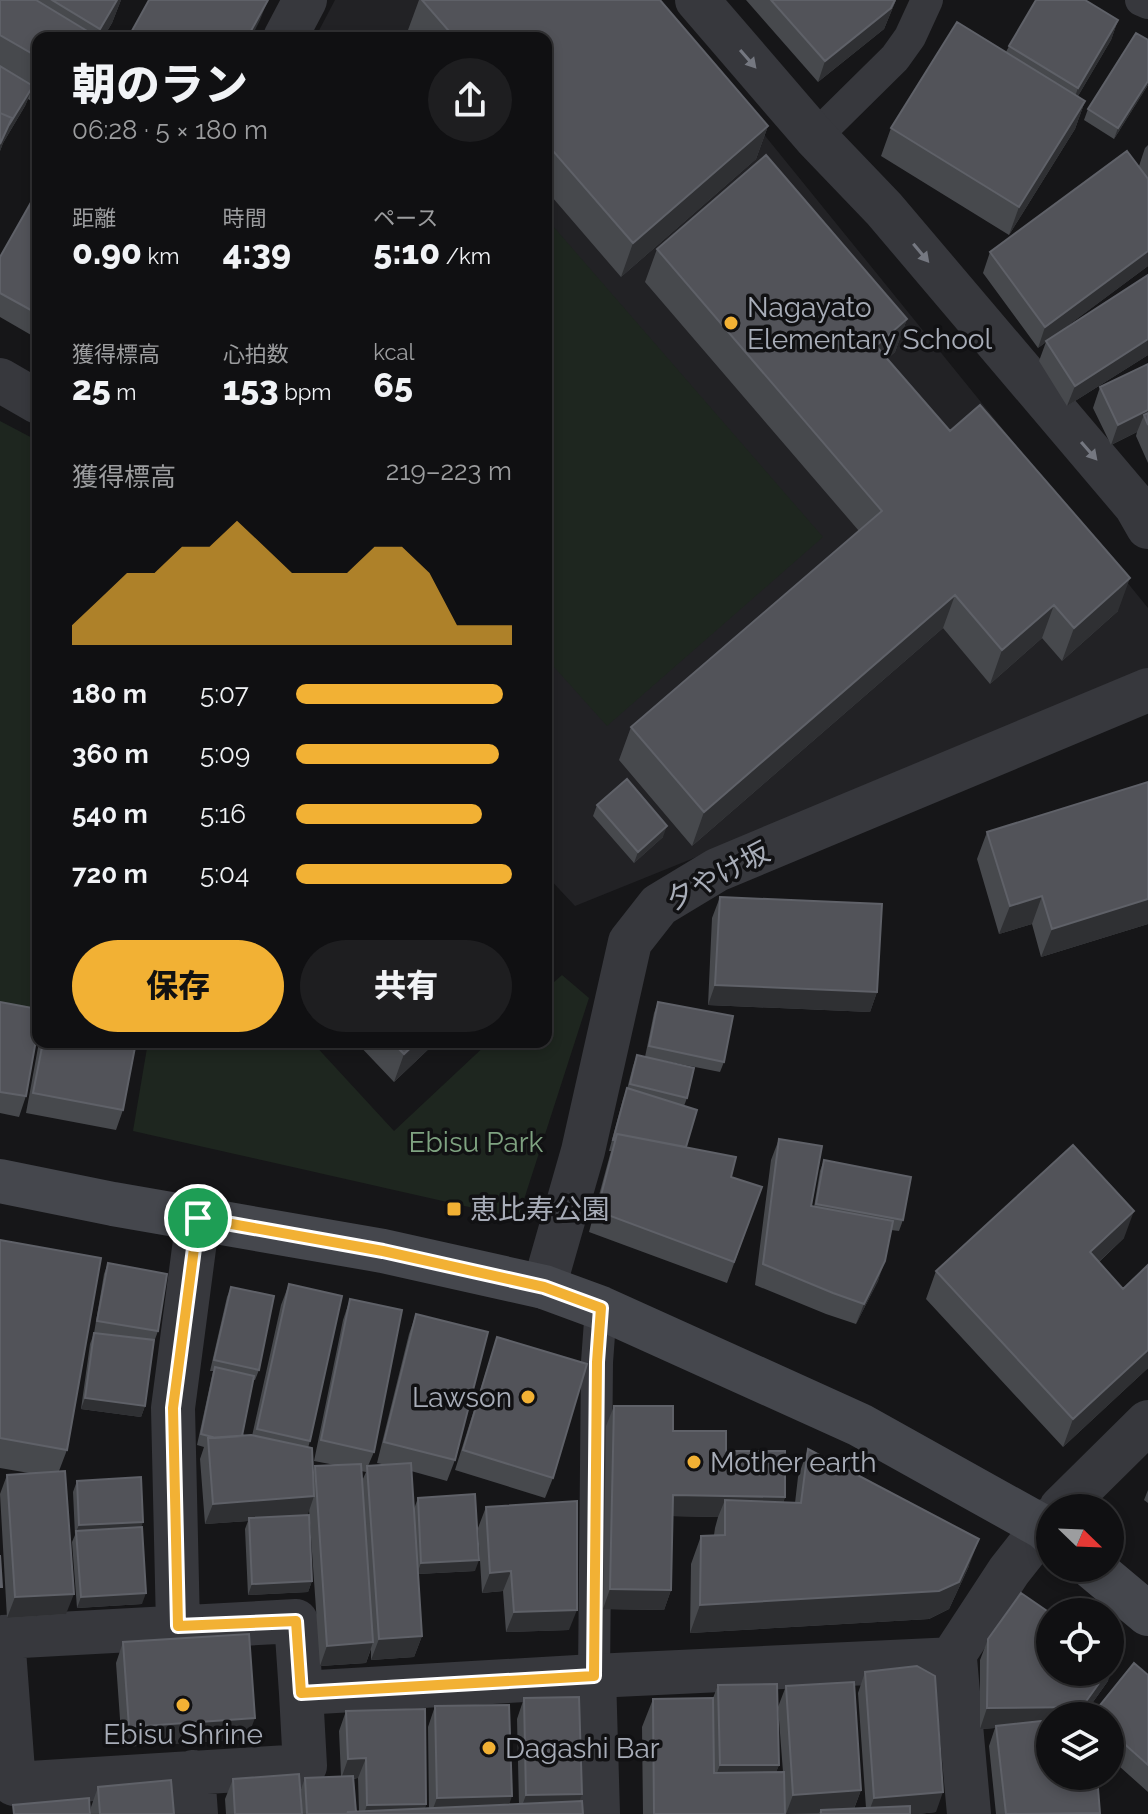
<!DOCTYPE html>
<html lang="ja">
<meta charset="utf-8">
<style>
:root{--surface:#101012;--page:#1e1e20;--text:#f1f3f6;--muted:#9c9d9f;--line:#303032;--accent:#f2b134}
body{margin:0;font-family:Raleway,"Noto Sans JP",sans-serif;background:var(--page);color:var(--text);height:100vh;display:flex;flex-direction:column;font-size:30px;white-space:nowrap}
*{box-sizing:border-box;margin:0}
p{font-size:26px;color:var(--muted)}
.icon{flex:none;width:44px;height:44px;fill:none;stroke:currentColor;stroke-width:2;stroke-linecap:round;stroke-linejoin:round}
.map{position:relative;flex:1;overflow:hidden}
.details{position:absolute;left:32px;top:32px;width:520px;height:1016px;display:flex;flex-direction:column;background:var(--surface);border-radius:16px;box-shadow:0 4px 12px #0003,0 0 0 2px var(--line)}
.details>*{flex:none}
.needle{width:52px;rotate:113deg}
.controls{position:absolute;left:1036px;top:1494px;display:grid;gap:16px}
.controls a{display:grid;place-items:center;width:88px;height:88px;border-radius:50%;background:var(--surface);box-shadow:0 4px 12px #0003,0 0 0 2px var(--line);font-size:40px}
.pin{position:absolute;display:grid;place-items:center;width:68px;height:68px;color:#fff;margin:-34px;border:4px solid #fff;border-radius:50%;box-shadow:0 2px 8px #0007}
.round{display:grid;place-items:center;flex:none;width:84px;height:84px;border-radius:42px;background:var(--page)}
.overview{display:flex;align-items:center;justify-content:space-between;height:136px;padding:0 40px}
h1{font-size:44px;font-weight:800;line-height:60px}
.stats{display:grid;grid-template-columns:repeat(3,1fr);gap:12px;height:136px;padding:8px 40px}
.stats div{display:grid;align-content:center}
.stats b{font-size:34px;font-weight:800}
.stats small{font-size:22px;font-weight:400}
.stats p{font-size:22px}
.chart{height:224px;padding:16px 40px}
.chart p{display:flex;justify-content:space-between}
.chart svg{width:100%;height:144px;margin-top:8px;fill:var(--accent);opacity:.7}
.cta{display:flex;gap:16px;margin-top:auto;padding:16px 40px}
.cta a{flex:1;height:92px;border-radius:48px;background:var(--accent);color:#111;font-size:32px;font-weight:800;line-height:92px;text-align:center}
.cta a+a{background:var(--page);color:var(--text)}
ul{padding:0 40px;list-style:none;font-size:26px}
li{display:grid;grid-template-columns:128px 96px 1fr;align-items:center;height:60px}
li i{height:20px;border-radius:10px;background:var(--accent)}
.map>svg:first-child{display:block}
.built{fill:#222225}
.green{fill:#1e261f}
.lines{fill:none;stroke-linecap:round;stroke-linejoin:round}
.lane{stroke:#37383d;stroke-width:32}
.street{stroke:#37383d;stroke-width:44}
.secondary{stroke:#45474d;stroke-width:44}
.wall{fill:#47494d;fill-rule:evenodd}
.shaded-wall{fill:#2f3033}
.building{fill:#525359;stroke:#5f6168;stroke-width:2}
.oneway{fill:#757881}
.route-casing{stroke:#fff;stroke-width:16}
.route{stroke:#f2b134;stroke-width:10}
.poi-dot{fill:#f2b134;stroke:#111113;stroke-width:3}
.labels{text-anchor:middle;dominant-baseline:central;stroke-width:7;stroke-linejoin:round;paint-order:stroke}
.poi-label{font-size:28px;fill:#a8adb8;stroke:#111113;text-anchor:start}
.street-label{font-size:28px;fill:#a8adb8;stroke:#111113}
.park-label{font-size:28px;fill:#7fa381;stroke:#111113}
</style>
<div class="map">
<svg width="1148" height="1814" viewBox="0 0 1148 1814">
<rect width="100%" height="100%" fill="#161618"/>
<path class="built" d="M335,0h320l493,608v67l-573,231 -29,-31v-837h-231z"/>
<path class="green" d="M546,218l277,319 -216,189 -61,-68z
M0,421l38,20v574l-38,-7z
M562,975l27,23 -71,220 -385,-87 15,-89h164l82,89 95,-89h57v-53z"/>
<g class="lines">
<path class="lane" d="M1141,0l7,3
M815,137l80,-79 15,-21 17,-37
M594,1676l3,-314 4,-54"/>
<path class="street" d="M697,0l118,137 69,72 252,297 12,21
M285,38l20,-38
M0,380l38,22
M544,1287l39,-136 47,-209 29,-37 58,-35 431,-180
M1061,1508l87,-86
M178,1626l-5,-218 25,-190
M955,1659l14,155
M594,1676l4,138
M301,1693l4,73 -291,18 -11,-147 293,-16 5,72 293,-17 361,-17 -1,-4 55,-84 41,-52
M193,1772l3,42"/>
<path class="secondary" d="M0,1181l113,23 270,47 161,36 57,21 259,117 183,102 7,6
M1093,1568l55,46"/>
</g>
<path class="wall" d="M0,0h121l-9,23 -9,15h-65v67l-10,-6 -3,7 -22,37 -3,8z
M419,0h241l108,126 -12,33 -135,118 -75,-87v-152h-132l-6,-8z
M746,0h150l-12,29 -66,53z
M1118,20l-7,20 -33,56 7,5 -10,28 -66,106 -128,-79 10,-28 115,-76 3,-6z
M1148,40v45l-34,54 -30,-19 4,-11z
M1148,145v121l-93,69 93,-60v80l-81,51 -28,-45 7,-19 -8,6 -55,-75 7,-21 149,-86 6,-18z
M38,190v149l-38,-22v-60z
M657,249l250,70 -12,33 -8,7 63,72 168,180 -56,50 -20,-23 -52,46 -47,-56 -251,218 -73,-86 12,-33 228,-196 -214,-249z
M1148,364v99l-12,-27 1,-4 -26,13 -18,-37 7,-21z
M1148,782v142l-107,33 -9,-33 -33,10 -22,-75 10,-27z
M597,805l66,32 -29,26 -41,-47z
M720,897l157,95 -7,20 -162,-7 4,-87z
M0,1002l26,94 -7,21 -19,-4z
M658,1002l66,60 -4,10 -60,-12 27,38 -3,8 2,41 45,30 31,10 -35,96 -138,-51 22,-81h-2l14,-52 4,-10 6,-23 4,-11 8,2 9,-44z
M39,1042h97l-13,68 -7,20 -90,-17z
M356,1042h80l-42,40z
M779,1139l32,67 3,1 6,-36 4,-11 79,60 -4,11 -8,-1 -13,51 -22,43 -30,-10 -71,-29 16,-125z
M1124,1238l-25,24 24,27 25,-24v103l-85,79 -137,-148 10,-28z
M0,1240l67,210 -8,21 7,143 -59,4 -7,-124 7,-19 22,-2 -29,-5z
M108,1263l50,68 -4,11 -9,64 -4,11 -60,-8 9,-65 4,-11 10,-59z
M289,1284l21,157 -2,7 5,25 2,-7 20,-1 -21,-4 29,-141 7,-21 24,153 -6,14 18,-1 -9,-2 32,-129 7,-20 39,146 -8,21 -36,-10 3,38 4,-11 57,73 -57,3 4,62 -8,21 -43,3v-11l-5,14 -46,3 -11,-157 -2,6 5,66 -4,11 -60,3 -3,-66 3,-8 -43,3 -5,-65 4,-12 -7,-2 16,-74h-3l17,-74 4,-10 28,83 -4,10h-2l-11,56h10l29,-131zM361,1471l5,1 -4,9z
M497,1337l56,141 -8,20 -90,-28z
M614,1406l59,25 53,20 59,46 -2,6h12l3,-26 10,-28 161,117 -20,43 -20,10 -239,14 1,-69 10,-28 13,-1 1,-7 3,-11 -46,-1 -1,74 -7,20 -61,-1 3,-183z
M77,1481l65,46v77l-65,4 -5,-66 3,-7 -2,-43z
M1148,1490v13l-4,-3z
M486,1507l83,123 -63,2 -3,-41 -21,2 -4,-65z
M988,1639l120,42 -25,35h-33l50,98h-104l-7,-68 6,-18 -15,1v-69z
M123,1642l124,97 -125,8 -6,-84z
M1134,1663l14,12v117l-38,-34v-42h-18z
M865,1672l71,140 -18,2h-275l-1,-87 11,-28 60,-1 5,-13 61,80 -3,7h7l-5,-65 8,-21 75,104 -7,19 12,-1 -8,-115z
M524,1698l56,103 3,13h-281l-1,-25 4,-11 36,-2 -2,-45 7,-20 80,93 -1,4h4l-1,-81 7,-21 74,98h10l-2,-85zM358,1778l1,33 -4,1 -2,-33z
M233,1779l69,35h-76l-1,-15z
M98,1787l76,27h-83v-7z"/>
<path class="shaded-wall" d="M117,0h4l-9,23 -9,15h-7l4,-9z
M268,0l-8,20 -9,18h-4z
M895,0h1l-12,29 -66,53 7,-21z
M1118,20l-7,20 -40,68 7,-20z
M1148,81v4l-34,54 4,-11z
M33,86l-8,20 -22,37 -3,8v-7l6,-15z
M1085,101l-10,28 -66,106 10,-28z
M768,126l-12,33 -135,118 12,-34z
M1148,251v15l-110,82 7,-21z
M907,319l-12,33 -31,27 12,-33z
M1148,339v16l-81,51 8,-20z
M1148,410v15l-4,-10 -7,17 -26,13 7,-20z
M1130,578l-12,33 -56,50 12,-33z
M955,595l-12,33 -251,218 12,-34z
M1054,605l-12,33 -52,46 12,-34z
M667,826l-4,11 -29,26 4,-11z
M1042,896l-10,28 -33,10 11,-28z
M1148,899v25l-107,33 11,-28z
M715,985l162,7 -7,20 -162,-7z
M417,1042h19l-42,40 10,-28z
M1134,1211l-10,27 -45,42 11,-28z
M885,1261l-7,20 -22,43 8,-20z
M1148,1350v18l-85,79 10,-28z
M85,1398l60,8 -4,11 -60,-8z
M673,1495l112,2 -7,20 -53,-17 -7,17 -53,-1z
M314,1496l-7,21 -58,1 -1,3 -43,3 8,-20z
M143,1522l-3,10h-64l3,-7z
M979,1539l-10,27 -20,43 -20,10 -239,14 10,-28z
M479,1560l-4,11 -58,3 4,-11z
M511,1571l-8,20 -21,2 8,-20z
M312,1581l-4,11 -60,3 4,-11z
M610,1589l61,1 -7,20 -61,-1z
M146,1593l-4,11 -65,4 4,-11z
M74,1594l-8,20 -59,4 8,-21z
M577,1610l-8,20 -63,2 8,-20z
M422,1636l-8,21 -43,3 8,-21z
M373,1642l-7,21 -46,3 7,-20z
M1116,1660l-8,21 -25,35h-33v12l-54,-2 -1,2 -15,1 7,-21 123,-36v-4z
M255,1718l-8,21 -125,8 7,-20z
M366,1758l-8,20 -17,1 7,-20z
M720,1765h59l-8,20 -59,1z
M861,1790l-8,21 -32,-1 -2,3 -33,1 7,-19z
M943,1792l-7,20 -18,2h-50l6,-16z
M582,1794l-7,20h-56l7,-19z
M512,1796l-6,18h-75l6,-16z
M426,1804l-3,10h-59l3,-9z"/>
<path class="building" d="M0,0h36l61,37 -59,1v19l-38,-22z
M52,0h65l-17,29z
M149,0h119l-21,38h-119z
M422,0h238l108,126 -135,117 -87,-100v-105h-91z
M771,0h124l-4,8 -66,53z
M1036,0h49l33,20 -40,68 -69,-42z
M957,22l128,79 -66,106 -128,-79z
M1136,33l12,7v41l-30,47 -30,-19z
M0,66l33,20 -24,39 3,-7 -12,-5z
M0,113l12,5 -12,26z
M1127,151l21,28v72l-103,76 -55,-75z
M766,155l141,164 -31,27 74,85 30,-26 150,173 -56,50 -20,-23 -52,45 -47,-55 -251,217 -73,-85 251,-216 -225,-262z
M38,190v124l-38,-21v-36z
M1148,275v64l-73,47 -29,-45z
M1148,364v46l-30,15 -18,-38z
M1148,413v12l-4,-10z
M627,779l40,47 -29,26 -41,-47z
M1148,782v117l-96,30 -10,-33 -32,10 -23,-74z
M720,897l162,7 -5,88 -162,-7z
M0,1002l38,7v20l-12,67 -26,-4z
M658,1002l75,14 -9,46 -75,-16z
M43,1042h93l-13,68 -90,-17z
M392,1042h25l-13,12z
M637,1055l57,13 -7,30 -57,-14z
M627,1088l70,22 -11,37 -69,-13 -2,6h-2z
M617,1134l119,23 -5,20 31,10 -28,75 -137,-51z
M779,1139l43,7 -11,60 82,15 -8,40 -21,43 -31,-11 -70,-29z
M1073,1145l61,66 -44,41 33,37 25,-24v85l-75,69 -137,-148z
M824,1160l87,17 -8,43 -87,-16z
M0,1240l101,18 -34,192 -67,-12z
M108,1263l59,11 -9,57 -61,-10z
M289,1284l53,12 -32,145 -53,-12z
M231,1287l43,9 -15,74 -45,-10z
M350,1299l52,11 -28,142 -53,-12z
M416,1314l72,18 -33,128 -71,-18z
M94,1333l60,7 -9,66 -60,-8z
M497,1337l90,27 -34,114 -90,-28z
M215,1367l39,9 -12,60 -26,2 -15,-4z
M614,1406h59v25h53v20h59v46l-112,-2 -2,95 -61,-1z
M251,1435l61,13 2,48 -101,8 -5,-66z
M808,1449l171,90 -20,43 -20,9 -239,14 1,-69 24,-1v-35l76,3z
M411,1463l11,173 -43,3 -12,-173z
M361,1464l12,178 -46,4 -12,-180z
M65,1471l9,123 -59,3 -8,-122z
M141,1477l2,45 -64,3 -2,-44z
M475,1494l4,66 -58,3 -3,-65z
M577,1501v109l-63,2 -3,-41 -21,2 -4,-66z
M309,1515l3,66 -60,3 -3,-66z
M142,1527l4,66 -65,4 -5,-66z
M0,1555l2,32h-2z
M1021,1593l29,20v59h57l-25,35 -95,1 1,-69z
M249,1634l6,84 -126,9 -6,-85z
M1110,1656l6,4 -6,8z
M1134,1663l14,12v90l-38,-34v-15l-18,-1z
M917,1666l18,10 8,116 -69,6 -9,-126z
M854,1682l7,108 -68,5 -7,-109z
M777,1684l2,81h-59l-2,-80z
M579,1697l3,97 -56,1 -2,-97z
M713,1698l1,75 70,-1 1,42h-131l-1,-115z
M509,1705l3,91 -75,2 -2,-92z
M425,1709l1,95 -59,1 -1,-47 -18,1 -2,-48z
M1050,1720v56h47l3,37 -94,1 -10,-88z
M299,1774l3,40h-67l-2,-35z
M353,1776l3,36h-8l-1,2h-40l-2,-36z
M171,1780l3,34h-74l-2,-27z
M89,1798l1,16h-76l-1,-9z
M582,1801l1,13h-235v-2z
M910,1806v8h-89v-4z"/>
<defs><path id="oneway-solid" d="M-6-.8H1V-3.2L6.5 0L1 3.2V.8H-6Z" transform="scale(2)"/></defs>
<g class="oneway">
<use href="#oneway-solid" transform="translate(748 59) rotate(49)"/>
<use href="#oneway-solid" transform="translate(921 253) rotate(50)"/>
<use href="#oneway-solid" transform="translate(1089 451) rotate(49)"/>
</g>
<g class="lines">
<g class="route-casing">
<path id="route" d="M198,1218l185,33 161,36 57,21 -4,54 -3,314 -293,17 -5,-72 -118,5 -5,-218z"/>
</g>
<use href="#route" class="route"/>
</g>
<g class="poi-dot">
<circle cx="731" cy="323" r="8"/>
<rect x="446" y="1201" width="16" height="16" rx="4"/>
<circle cx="528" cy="1397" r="8"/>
<circle cx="694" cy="1462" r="8"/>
<circle cx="183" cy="1705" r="8"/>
<circle cx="489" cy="1748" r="8"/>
</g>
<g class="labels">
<g class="poi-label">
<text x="747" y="307">Nagayato<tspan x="747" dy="32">Elementary School</tspan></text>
<text x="470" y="1209">恵比寿公園</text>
<text x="512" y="1397" text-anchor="end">Lawson</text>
<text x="710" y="1462">Mother earth</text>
<text x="183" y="1734" text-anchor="middle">Ebisu Shrine</text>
<text x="505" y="1748">Dagashi Bar</text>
</g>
<g class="street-label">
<text transform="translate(718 876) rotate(-28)">夕やけ坂</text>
</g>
<g class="park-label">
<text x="476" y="1142">Ebisu Park</text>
</g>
</g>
</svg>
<div class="controls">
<a><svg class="needle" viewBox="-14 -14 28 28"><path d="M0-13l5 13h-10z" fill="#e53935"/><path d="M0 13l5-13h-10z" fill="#9c9d9f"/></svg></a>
<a><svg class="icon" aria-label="locate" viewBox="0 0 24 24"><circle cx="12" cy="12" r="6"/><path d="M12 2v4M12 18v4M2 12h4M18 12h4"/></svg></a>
<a><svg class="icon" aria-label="layers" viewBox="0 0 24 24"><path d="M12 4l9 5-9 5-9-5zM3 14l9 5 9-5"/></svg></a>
</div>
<div class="pin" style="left:198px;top:1218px;background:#1e9e55"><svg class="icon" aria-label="arrive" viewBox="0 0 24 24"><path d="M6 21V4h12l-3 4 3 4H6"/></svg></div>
<section class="details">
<div class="overview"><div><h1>朝のラン</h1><p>06:28 · 5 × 180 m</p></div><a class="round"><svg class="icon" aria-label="share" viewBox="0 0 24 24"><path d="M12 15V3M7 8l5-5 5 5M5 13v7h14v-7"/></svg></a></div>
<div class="stats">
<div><p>距離</p><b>0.90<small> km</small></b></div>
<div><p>時間</p><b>4:39</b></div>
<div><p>ペース</p><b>5:10<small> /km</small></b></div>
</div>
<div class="stats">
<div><p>獲得標高</p><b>25<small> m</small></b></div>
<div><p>心拍数</p><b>153<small> bpm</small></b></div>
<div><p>kcal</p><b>65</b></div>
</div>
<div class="chart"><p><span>獲得標高</span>219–223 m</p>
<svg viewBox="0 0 160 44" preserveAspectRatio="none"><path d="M0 44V38L10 30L20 22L30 22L40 14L50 14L60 6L70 14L80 22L90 22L100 22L110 14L120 14L130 22L140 38L150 38L160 38V44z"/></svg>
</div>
<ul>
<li><b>180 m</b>5:07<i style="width:96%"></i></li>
<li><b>360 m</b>5:09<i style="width:94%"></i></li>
<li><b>540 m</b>5:16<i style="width:86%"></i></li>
<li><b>720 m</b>5:04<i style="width:100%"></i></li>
</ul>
<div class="cta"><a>保存</a><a>共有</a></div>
</section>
</div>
